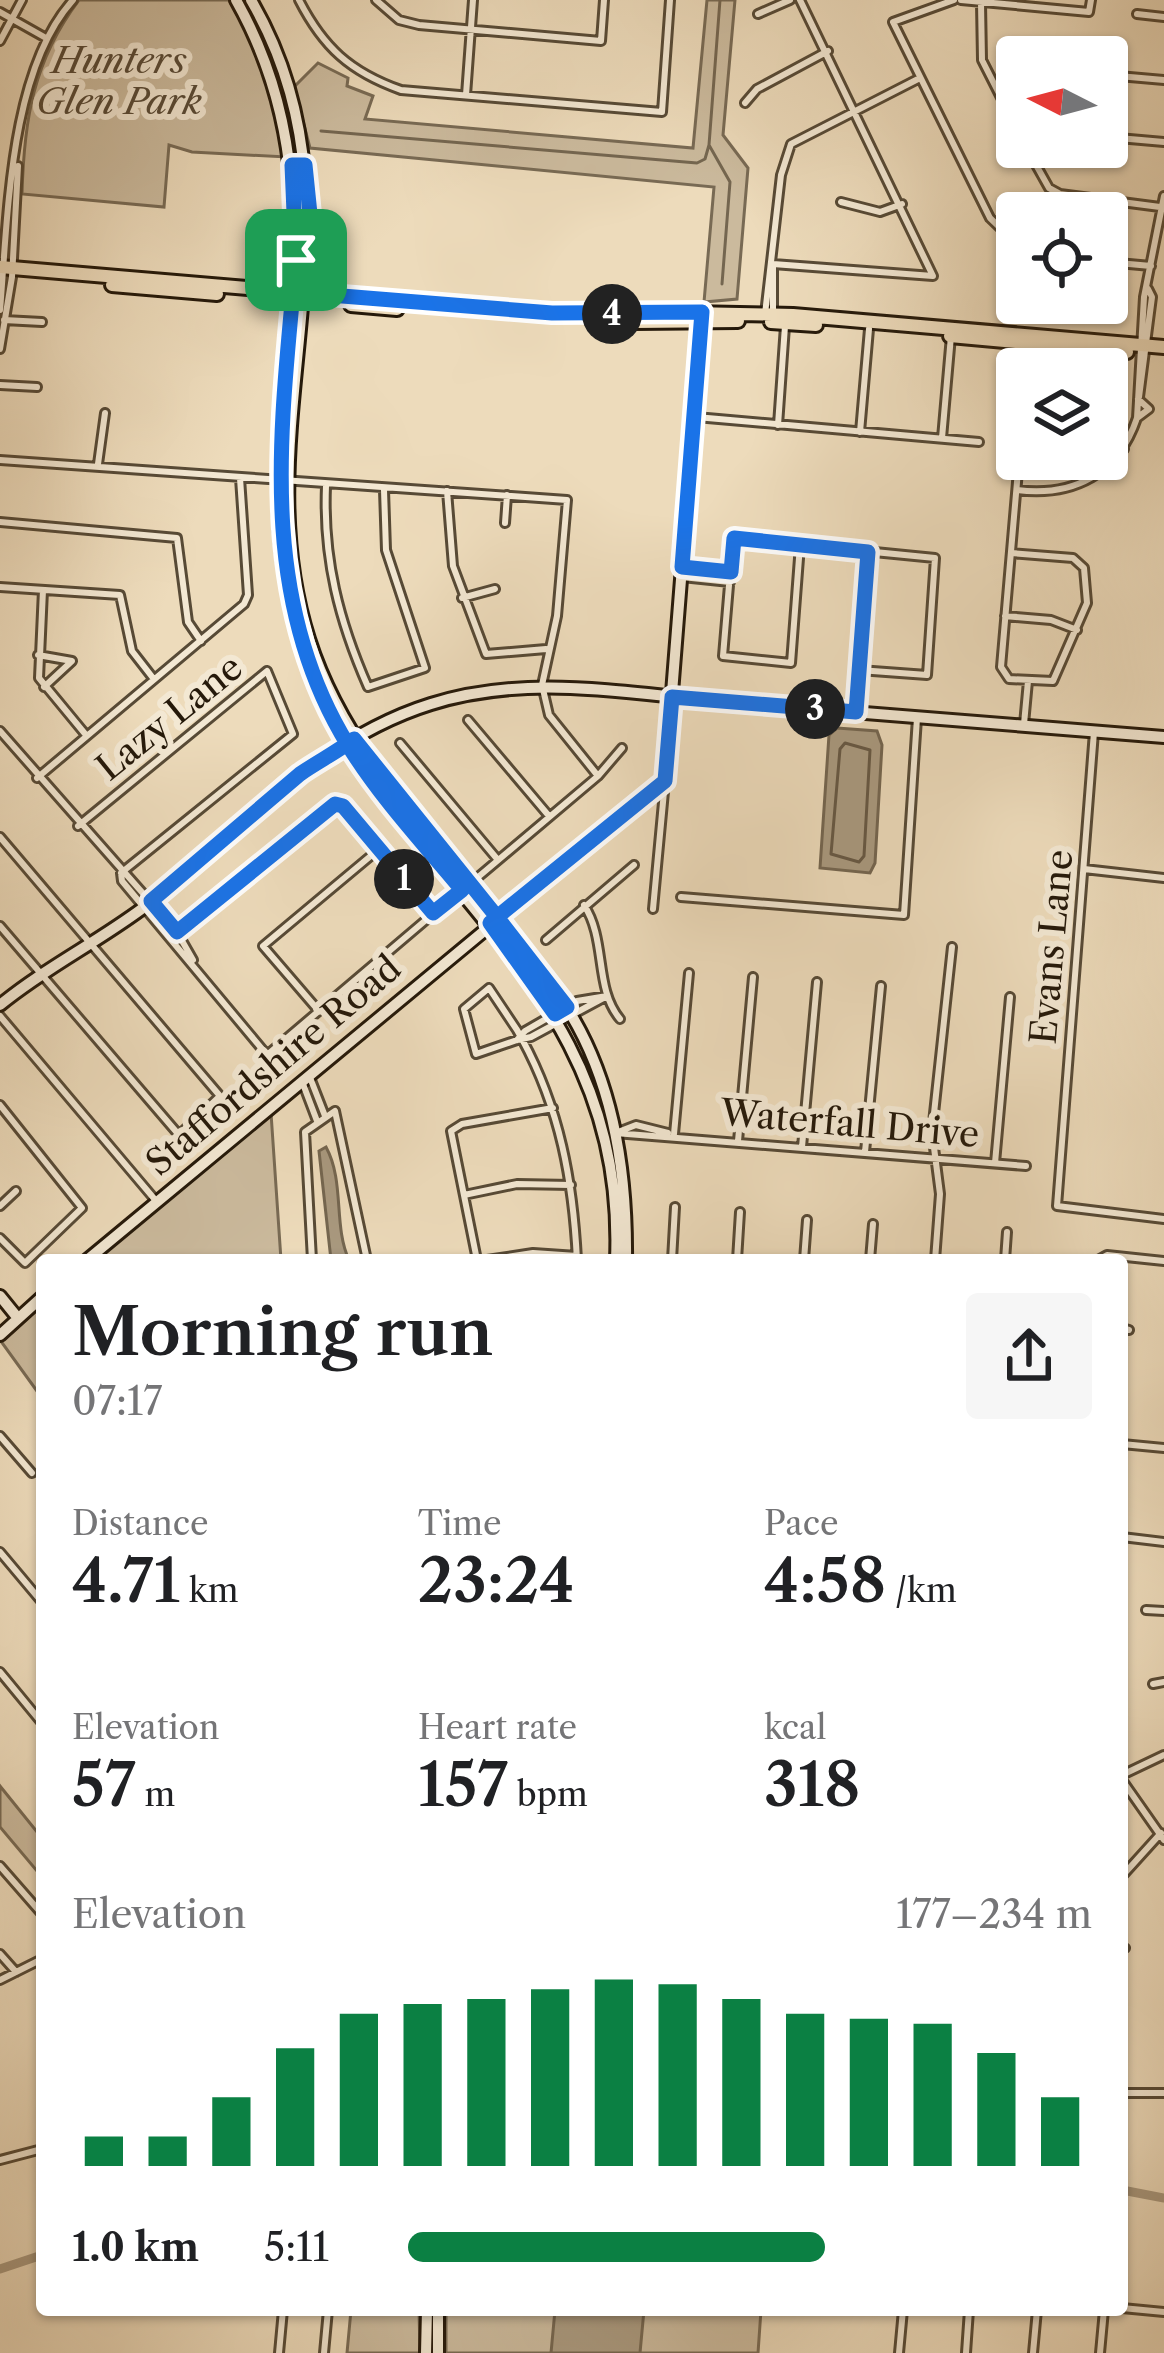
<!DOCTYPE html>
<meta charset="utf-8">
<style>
:root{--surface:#fff;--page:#f6f6f6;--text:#202124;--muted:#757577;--accent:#0b8043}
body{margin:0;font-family:"Libre Caslon Text",serif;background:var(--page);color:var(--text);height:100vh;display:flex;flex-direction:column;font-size:45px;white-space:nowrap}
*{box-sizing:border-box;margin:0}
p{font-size:39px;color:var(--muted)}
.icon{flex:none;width:66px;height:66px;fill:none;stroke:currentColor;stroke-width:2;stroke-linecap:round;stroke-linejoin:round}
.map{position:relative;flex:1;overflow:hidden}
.drawer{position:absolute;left:36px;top:1254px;width:1092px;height:1062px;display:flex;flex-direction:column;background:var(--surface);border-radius:12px;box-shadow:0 3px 9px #0004}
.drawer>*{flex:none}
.needle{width:78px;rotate:276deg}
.fabs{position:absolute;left:996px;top:36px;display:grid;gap:24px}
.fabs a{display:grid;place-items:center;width:132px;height:132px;border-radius:12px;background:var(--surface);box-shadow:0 3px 9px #0004;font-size:60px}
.pin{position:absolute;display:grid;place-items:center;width:102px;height:102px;color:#fff;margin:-51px;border-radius:24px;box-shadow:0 6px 18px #0006}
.km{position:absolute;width:60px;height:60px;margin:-30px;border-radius:50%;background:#222;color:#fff;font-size:33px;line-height:60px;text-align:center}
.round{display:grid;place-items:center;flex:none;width:126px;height:126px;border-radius:12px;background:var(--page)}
.overview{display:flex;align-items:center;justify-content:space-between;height:204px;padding:0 36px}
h1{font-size:66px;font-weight:600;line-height:90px}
.metrics{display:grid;grid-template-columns:repeat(3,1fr);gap:18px;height:204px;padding:12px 36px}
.metrics div{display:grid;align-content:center}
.metrics b{font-size:60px;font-weight:600}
.metrics small{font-size:33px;font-weight:400}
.metrics p{font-size:33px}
.chart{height:336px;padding:24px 36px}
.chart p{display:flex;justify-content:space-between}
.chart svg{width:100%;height:216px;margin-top:12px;stroke:var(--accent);stroke-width:6}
ul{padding:0 36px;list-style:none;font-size:39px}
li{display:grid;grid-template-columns:192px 144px 1fr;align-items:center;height:90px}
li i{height:30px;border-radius:15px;background:var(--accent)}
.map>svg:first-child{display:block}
.green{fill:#cbba9d;stroke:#786a54;stroke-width:3}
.water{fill:#a9997f;stroke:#746650;stroke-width:3}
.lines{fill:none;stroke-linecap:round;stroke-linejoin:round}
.shore{stroke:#675944;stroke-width:3}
.stream{stroke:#746650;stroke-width:3}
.river{stroke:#a9997f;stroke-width:9}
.street-casing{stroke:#574a36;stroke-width:12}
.secondary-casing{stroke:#25190a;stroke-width:16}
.primary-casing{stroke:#25190a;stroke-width:18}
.street{stroke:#f3e8d3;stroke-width:6}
.secondary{stroke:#f3e8d3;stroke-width:10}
.primary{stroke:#eddbbb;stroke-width:12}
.route-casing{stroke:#fff;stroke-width:24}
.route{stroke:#1a73e8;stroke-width:15}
.labels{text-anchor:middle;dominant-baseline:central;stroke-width:12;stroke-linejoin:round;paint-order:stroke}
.park-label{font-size:36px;font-style:italic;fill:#574936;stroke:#f3e8d3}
.street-label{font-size:36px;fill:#25190a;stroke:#f3e8d3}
</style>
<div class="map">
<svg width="1164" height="2353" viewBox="0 0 1164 2353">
<rect width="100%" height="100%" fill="#eddbbb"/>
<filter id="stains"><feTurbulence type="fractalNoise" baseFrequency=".00167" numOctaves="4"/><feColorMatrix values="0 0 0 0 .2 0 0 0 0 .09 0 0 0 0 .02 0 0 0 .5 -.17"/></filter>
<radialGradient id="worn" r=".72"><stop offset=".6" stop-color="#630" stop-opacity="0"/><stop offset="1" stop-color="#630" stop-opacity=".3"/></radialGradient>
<path class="green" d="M79,0h150l31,56 26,101 -94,-5 -23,-7 -5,62 -142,-13c2,-74 11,-133 57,-194z
M707,0h28l-12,135 25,33 -11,131 -33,3 10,-115 -404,-39 -16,-61 24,-24 30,15 -1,8 26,10 -8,23 328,29z
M271,1113l10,147h-186z
M42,1305v93l-42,-58z
M0,1786l42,52v39l-42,-50z
M351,2310h68l1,43h-73z
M446,2310h315l-3,43h-312z"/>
<path class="water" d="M837,728l40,3 5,14 -7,118 -5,10 -50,-5 9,-133z
M326,1147c19,35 7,78 23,113h-18l-12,-109z
M555,2310h89l-4,43h-89z"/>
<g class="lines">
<path class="shore" d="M845,743l25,7 -6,106 -5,6 -28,-8 9,-105z"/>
<path class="stream" d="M720,0l-11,145 21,37 -8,102
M321,131l376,32 8,-4 4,-14"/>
<path class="river" d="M1122,2190l42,8
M0,2269l42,-14"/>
<g class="street-casing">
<path id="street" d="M299,0c24,47 51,72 102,90l261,22 8,-112
M376,0l23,20 20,5 182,16 3,-41
M954,0l-61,22 97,196 27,26
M961,0l128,12 2,-12
M981,3l1,57 35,69
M0,12l46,26
M758,14l32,-14
M1137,14l27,3
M0,41l22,-41
M1107,75l57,5
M466,95l7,-95
M745,103l12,-14 71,-38
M1107,137l57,5
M1026,147l23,41 11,6 100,13
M841,202l39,10 22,-8
M1107,262l44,4
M773,264l160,12 -133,-276
M773,264v50
M0,310c8,-93 9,-239 73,-310
M765,314l16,-139 10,-31 129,-66
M4,320l38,2
M0,349l12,-72 6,-111
M0,385l37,2
M1139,397l13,-100 -4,-8
M696,417l283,25
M1137,418l12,-9 -11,-10
M778,425l7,-99
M860,432l9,-103
M1107,436l17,13
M942,438l9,-102
M0,460l567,40 -10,116 -15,69 7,30 49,61
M98,464l7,-51
M326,486c-3,73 13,135 42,201l57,-19 -39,-118 -2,-60
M1017,490c57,7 101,-16 120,-72l7,-121 20,-101
M447,491l6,75 33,88 60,-5
M0,522l177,16 11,84 13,19
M505,523l2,-28
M800,545l-9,118 -68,-7 10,-118 202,20 -8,117 -68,-5
M1011,553l62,5 11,10 3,35 -34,78 -44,-2 -8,-12 18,-208
M682,567l49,5
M682,577l48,5
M0,587l120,8 12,56 21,27
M43,590l-4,88 47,57
M462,598l33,-9
M1005,616l46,4 26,10
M38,655l34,6 -28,26
M856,710l12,-158
M468,720l81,96
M1024,724l4,-43
M0,731l177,201 16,28
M1094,732l-37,474 107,13
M400,743l98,117
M37,778l207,-174 4,-9 -8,-117
M78,826l189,-155 26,63 -172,139
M0,837l220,259 -41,39 -179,-209
M1084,869l80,9
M121,873l1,8 145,174 193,-164
M471,883l127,-107 24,-28
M681,897l223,18 13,-197
M584,905c23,35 10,83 36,114
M653,909l12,-128
M170,937l165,-133 7,2 91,107
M546,940l88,-75
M318,1010l-55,-64 116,-97
M0,1016l157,186
M517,1040l8,-9 52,-30 30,-5 -76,41 -14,3 -41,14 -12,-45 25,-21 28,42 5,9c38,70 51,142 55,221
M309,1075l16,41
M303,1084l14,37
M0,1105l82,103 -57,55 -25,-25
M618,1132l18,-7 32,8
M615,1133l411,33
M674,1134l15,-161
M738,1141l15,-164
M802,1147l15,-165
M865,1152l16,-166
M995,1163l15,-166
M464,1195l53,-11 54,1
M0,1206l16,-15
M312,1260l-7,-128 30,-21 32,149
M477,1260l-26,-129 11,-7 91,-16
M487,1260l46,-7 44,3
M672,1260l3,-53
M737,1260l3,-48
M804,1260l3,-40
M870,1260l3,-36
M935,1260l5,-66 -8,-62 20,-185
M1005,1260l2,-28
M1098,1260l9,-5 57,6
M1122,1328l7,2
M0,1436l32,37
M1122,1444l42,4
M1122,1537l42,5
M0,1552l42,50
M1146,1610l18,1
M0,1672l42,51
M1153,1684l11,-2
M1122,1775l42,-20
M1122,1780l42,60
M0,1866l42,48
M1124,1874l37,-41
M1122,1949l3,-1
M0,1954l16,18
M0,1980l42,-21
M1122,2093h42
M0,2160l42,-11
M1122,2308l42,4
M279,2353l4,-43
M324,2353l4,-43
M899,2353l4,-43
M966,2353l3,-43
M1033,2353l4,-43
M1100,2353l4,-43"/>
</g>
<g class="secondary-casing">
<path id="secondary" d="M236,0c126,224 -7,424 65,642 79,237 327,328 315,618
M251,0c125,214 -11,423 58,639 48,150 178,239 258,369 47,74 60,166 59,252
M0,1005c45,-37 96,-62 143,-97 92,-72 172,-168 288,-204 99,-31 196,-10 297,-2 146,11 291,24 436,35
M87,1260l578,-479 37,-466
M0,1296l17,21
M0,1335l42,-38
M438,2310v43
M426,2353l1,-43"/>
</g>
<g class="primary-casing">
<path id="primary" d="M0,267l496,42 297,6 371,32
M112,285l105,9
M351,305l46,4
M633,322l105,-1
M771,322l45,3
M950,336l177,16"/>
</g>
<use href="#street" class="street"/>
<use href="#secondary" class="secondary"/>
<use href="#primary" class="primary"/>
</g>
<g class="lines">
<g class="route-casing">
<path id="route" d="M296,260c-15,166 -40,336 52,485 32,52 75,98 114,145l-29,23 -90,-107 -8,-2 -158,128 -26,-31 149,-127c17,-12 37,-22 54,-35l143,178 -7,6 65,91 12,-7 -70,-90 168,-136 7,-84 184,15 12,-160 -134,-14 -3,34 -49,-5 20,-255 -150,1 -247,-20 5,-79 -5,-49h-13l4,95"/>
</g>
<use href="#route" class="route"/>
</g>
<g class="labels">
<g class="park-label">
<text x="119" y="60">Hunters<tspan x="119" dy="41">Glen Park</tspan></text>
</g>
<g class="street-label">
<text transform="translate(169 717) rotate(-39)">Lazy Lane</text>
<text transform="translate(1051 947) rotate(-85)">Evans Lane</text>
<text transform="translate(273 1065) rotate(-40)">Staffordshire Road</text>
<text transform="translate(850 1123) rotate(5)">Waterfall Drive</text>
</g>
</g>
<rect width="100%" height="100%" filter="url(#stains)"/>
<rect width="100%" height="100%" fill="url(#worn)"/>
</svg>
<div class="fabs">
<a><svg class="needle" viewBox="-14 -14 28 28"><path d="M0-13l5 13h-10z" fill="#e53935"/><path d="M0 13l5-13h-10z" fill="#757577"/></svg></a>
<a><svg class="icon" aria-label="locate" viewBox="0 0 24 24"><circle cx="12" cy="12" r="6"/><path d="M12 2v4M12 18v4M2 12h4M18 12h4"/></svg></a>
<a><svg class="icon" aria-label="layers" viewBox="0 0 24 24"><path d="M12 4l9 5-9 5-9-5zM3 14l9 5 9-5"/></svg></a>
</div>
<div class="pin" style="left:296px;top:260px;background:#1e9e55"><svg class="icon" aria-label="arrive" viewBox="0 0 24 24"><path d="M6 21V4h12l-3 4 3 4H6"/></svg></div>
<b class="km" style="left:404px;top:879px">1</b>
<b class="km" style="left:815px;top:709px">3</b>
<b class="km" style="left:612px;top:314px">4</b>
<section class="drawer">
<div class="overview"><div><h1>Morning run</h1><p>07:17</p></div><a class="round"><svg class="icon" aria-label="share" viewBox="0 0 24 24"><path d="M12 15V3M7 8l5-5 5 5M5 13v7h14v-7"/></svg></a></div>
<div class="metrics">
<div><p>Distance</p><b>4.71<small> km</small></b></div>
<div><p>Time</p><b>23:24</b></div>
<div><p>Pace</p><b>4:58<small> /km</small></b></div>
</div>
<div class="metrics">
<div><p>Elevation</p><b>57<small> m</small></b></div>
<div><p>Heart rate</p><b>157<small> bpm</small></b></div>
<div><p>kcal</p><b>318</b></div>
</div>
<div class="chart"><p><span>Elevation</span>177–234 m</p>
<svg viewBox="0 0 160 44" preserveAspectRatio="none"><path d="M5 44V38M15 44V38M25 44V30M35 44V20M45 44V13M55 44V11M65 44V10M75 44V8M85 44V6M95 44V7M105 44V10M115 44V13M125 44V14M135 44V15M145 44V21M155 44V30"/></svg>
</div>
<ul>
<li><b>1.0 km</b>5:11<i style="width:61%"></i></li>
</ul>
</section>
</div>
